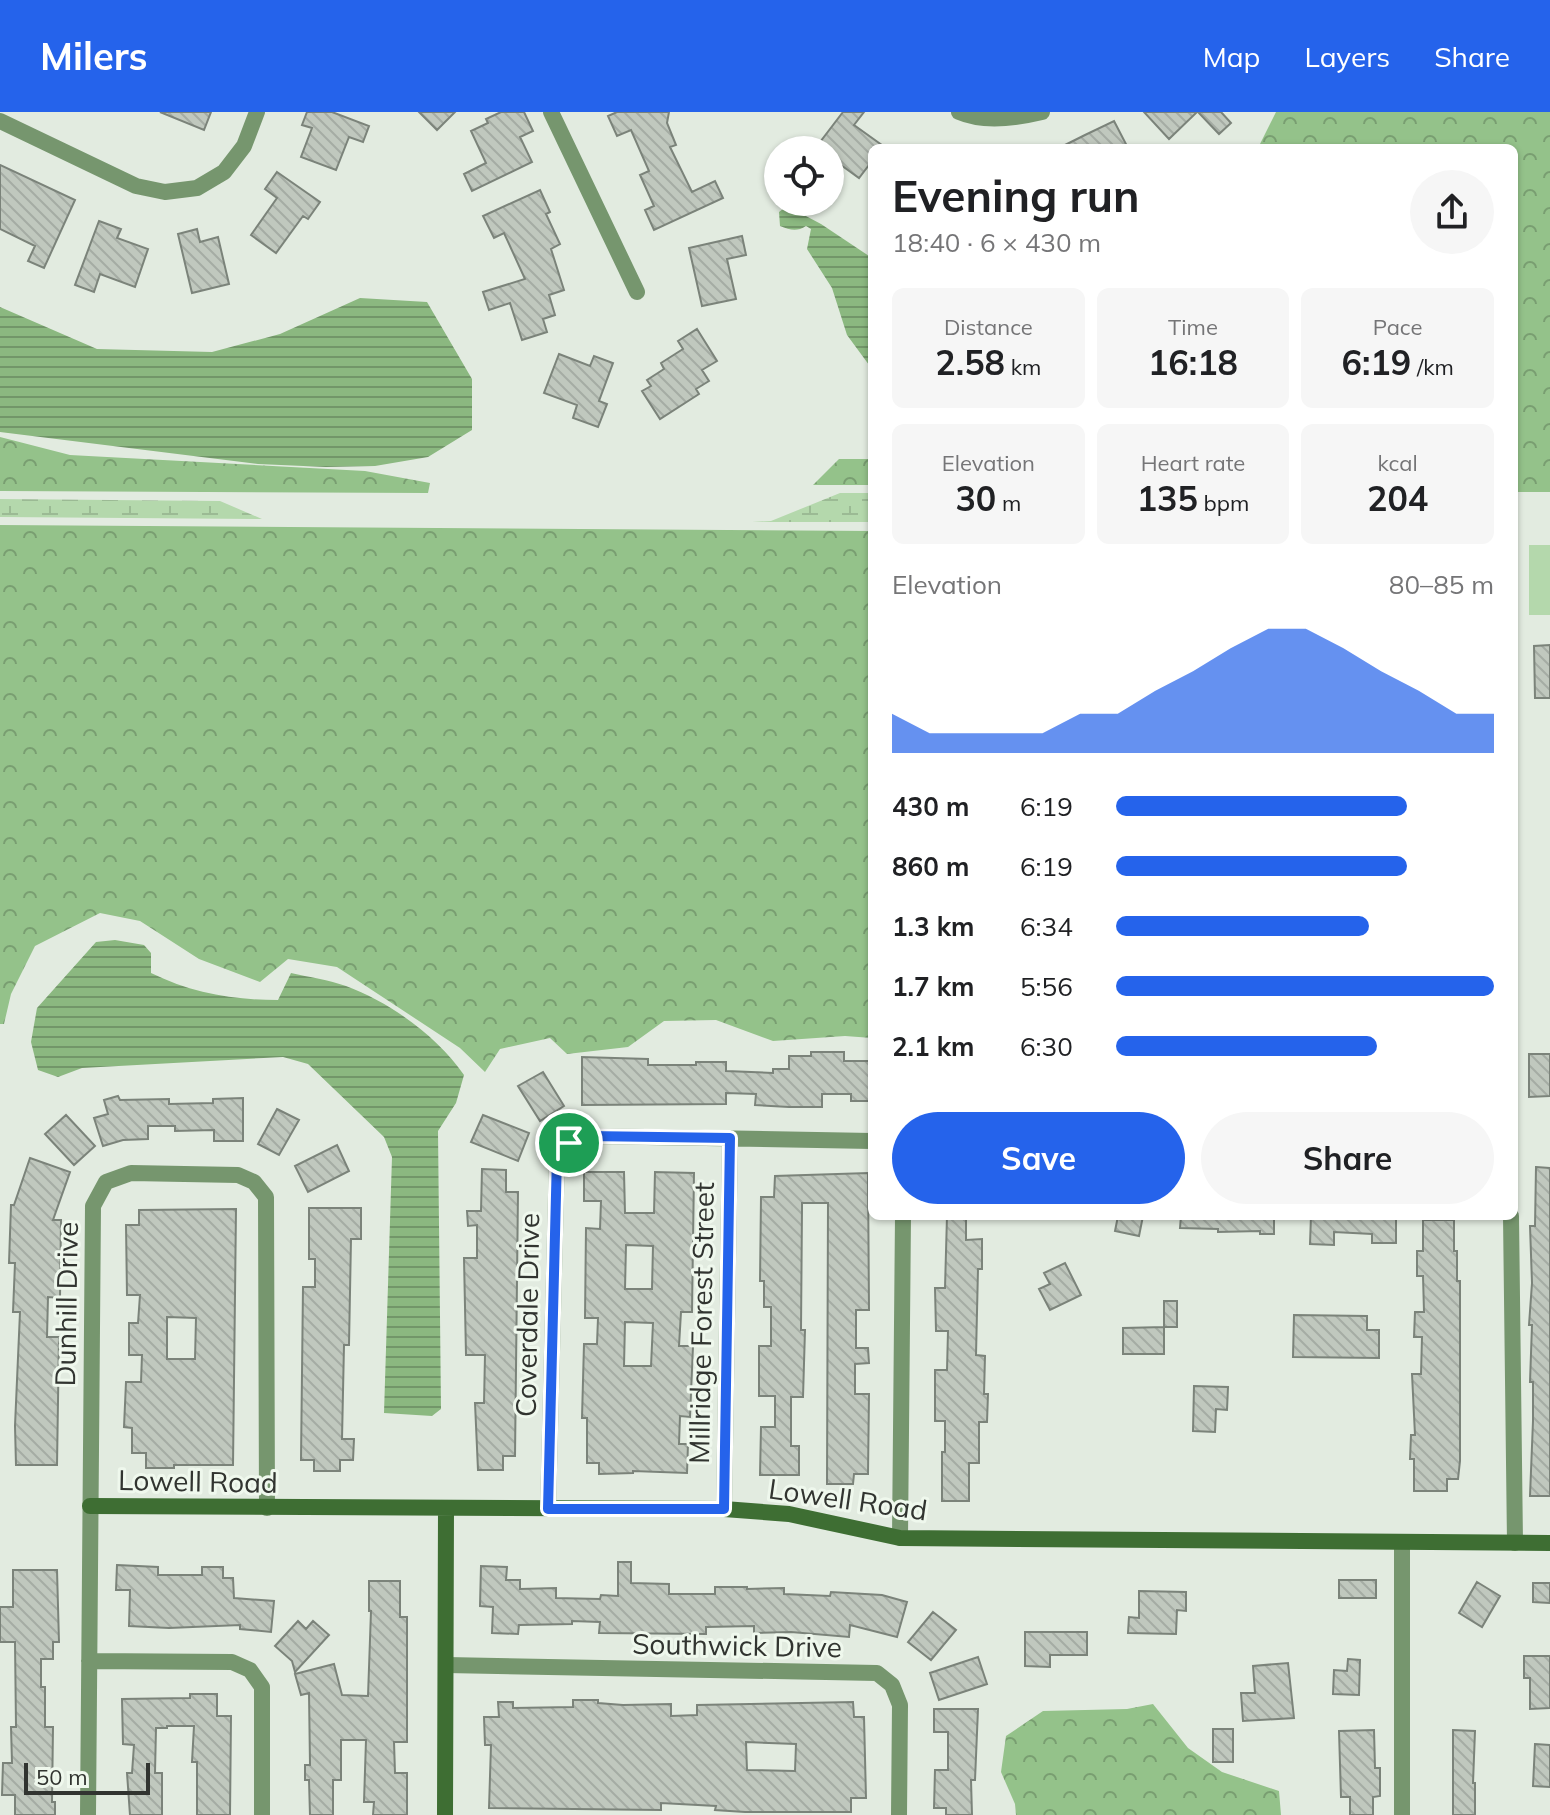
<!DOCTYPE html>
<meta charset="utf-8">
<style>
:root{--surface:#fff;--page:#f6f6f6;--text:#202124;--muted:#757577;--accent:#2563eb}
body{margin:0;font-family:Mulish,sans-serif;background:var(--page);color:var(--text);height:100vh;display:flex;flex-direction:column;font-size:30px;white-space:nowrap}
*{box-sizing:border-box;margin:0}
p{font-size:26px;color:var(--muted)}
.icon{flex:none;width:44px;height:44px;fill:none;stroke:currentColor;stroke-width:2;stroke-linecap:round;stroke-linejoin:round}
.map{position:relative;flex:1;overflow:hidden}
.drawer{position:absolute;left:868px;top:32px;width:650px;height:1076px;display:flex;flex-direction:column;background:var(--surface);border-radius:12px;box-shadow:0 2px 6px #0004}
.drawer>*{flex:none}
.buttons{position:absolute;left:764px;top:24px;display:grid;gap:16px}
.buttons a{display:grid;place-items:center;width:80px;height:80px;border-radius:50%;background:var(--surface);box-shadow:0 2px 6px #0004;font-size:40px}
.scale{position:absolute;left:24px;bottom:20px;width:126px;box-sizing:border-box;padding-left:8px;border:4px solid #313430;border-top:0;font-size:22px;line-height:28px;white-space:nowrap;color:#313430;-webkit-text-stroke:6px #eff8ed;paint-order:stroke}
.pin{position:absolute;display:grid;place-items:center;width:68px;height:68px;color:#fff;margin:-34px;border:4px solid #fff;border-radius:50%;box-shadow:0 2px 8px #0007}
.round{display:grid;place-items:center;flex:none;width:84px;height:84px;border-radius:42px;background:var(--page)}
.head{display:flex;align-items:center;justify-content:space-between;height:136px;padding:0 24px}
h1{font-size:44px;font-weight:700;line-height:60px}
.metrics{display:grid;grid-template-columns:repeat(3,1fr);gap:12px;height:136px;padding:8px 24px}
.metrics div{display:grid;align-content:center;border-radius:12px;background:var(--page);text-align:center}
.metrics b{font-size:34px;font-weight:700}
.metrics small{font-size:22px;font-weight:400}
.metrics p{font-size:22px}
.chart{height:224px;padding:16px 24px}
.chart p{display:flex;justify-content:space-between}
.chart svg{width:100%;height:144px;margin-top:8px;fill:var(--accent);opacity:.7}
.action{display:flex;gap:16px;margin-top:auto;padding:16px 24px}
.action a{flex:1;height:92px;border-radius:48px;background:var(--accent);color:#fff;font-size:32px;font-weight:700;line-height:92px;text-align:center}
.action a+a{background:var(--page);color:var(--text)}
ul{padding:0 24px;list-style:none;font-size:26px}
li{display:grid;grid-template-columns:128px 96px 1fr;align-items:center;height:60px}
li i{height:20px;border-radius:10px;background:var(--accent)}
header{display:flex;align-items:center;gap:48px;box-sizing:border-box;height:112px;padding:0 40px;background:var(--accent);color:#fff}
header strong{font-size:38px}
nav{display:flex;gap:44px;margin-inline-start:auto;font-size:28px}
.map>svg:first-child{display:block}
.forest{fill:url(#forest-crowns)}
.wetland{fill:url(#wetland-marsh)}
.pitch{fill:#b4d8ac}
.water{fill:url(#water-rules)}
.building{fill:url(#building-back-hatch);stroke:#7b837a;stroke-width:2;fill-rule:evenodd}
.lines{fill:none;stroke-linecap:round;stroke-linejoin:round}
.street{stroke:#76966e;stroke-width:16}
.secondary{stroke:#3e6e33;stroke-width:16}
.route-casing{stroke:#fff;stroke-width:16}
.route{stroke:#2563eb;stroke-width:10}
.labels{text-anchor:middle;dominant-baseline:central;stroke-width:6;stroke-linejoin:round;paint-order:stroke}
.street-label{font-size:28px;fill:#313430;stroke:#eff8ed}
</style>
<header>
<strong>Milers</strong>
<nav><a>Map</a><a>Layers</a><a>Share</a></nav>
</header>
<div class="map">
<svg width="1550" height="1703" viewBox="0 0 1550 1703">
<defs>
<pattern id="forest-crowns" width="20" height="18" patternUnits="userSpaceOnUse" patternTransform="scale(2)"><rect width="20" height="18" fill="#94c28a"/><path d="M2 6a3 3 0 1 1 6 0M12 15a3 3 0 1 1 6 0" fill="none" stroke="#799e71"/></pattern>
<pattern id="wetland-marsh" width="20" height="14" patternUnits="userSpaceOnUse" patternTransform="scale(2)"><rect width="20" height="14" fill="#b4d8ac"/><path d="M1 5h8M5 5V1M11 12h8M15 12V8" fill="none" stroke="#9bba94"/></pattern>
<pattern id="water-rules" width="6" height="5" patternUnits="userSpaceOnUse" patternTransform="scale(2)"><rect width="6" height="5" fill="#8bb880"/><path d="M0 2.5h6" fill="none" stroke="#729669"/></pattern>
<pattern id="building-back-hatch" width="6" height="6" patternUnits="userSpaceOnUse" patternTransform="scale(2)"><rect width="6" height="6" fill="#c0c8be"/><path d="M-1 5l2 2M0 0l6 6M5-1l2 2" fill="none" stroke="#a5aca4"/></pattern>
</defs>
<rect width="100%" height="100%" fill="#e2ebe0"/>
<path class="forest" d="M1276,0h274v380h-36v-344h-256z
M0,325l70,18 295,16 65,12 -2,10 -428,-2z
M839,347h33v26h-59z
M0,413l872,6v507l-27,-2 -72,5 -57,-21 -52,1 -36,26 -61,7 -17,-16 -50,11 -15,23 -25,-24 -123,-81 -49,-8 -28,23 -61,-23 -59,-38 -40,-8 -65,33 -24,48 -7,30h-4z
M1153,1592l35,44 34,24 57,19 2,24h-265l-1,-11 -14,-32 5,-36 37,-25 84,-2z"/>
<path class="wetland" d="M840,381h32v29h-120l19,-1z
M0,387l220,2 42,18 -262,-2z"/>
<path class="pitch" d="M1529,433h21v70h-21z"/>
<path class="water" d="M787,94l34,18 51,34v111l-25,-34 -15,-47 -25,-39 4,-20 -5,-3c-9,6 -16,4 -26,0l-1,-14z
M360,186l67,4 45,77v51l-44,27 -53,9 -49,1 -68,-3 -258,-32v-125l97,42 115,3 68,-18z
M115,828l29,5 7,8v20c41,20 82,27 127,27l13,-27c18,4 38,7 55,13 44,16 92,51 118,89l-8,28 -18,28 3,278 -9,7 -48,-3 8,-256 -8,-20 -76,-73 -25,-7 -201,11 -24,9 -20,-7 -7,-28 6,-34 59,-66z"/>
<path class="building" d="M160,0h51l-7,18z
M307,0h25l37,14 -6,16 -14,-5 -13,33 -35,-13 11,-29 -10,-3z
M419,0h36l-18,18z
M501,0h23l9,19 -13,6 12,25 -60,29 -8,-17 22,-11 -15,-32 17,-8 -2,-4z
M617,0h52l-2,11 9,22 -6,2 22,45 23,-11 8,17 -69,32 -9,-20 9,-4 -14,-31 9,-4 -18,-41 -14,6 -9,-20z
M843,0h21l-10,13 32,23h-14v13l-13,17 -29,-21v-7h-16z
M1144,0h53l-28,27z
M1198,0h23l10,11 -12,11z
M1114,9l14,27h-69l26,-13z
M0,53l75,35 -31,68 -16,-7 7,-15 -35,-17z
M277,60l43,30 -12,17 -5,-3 -27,37 -25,-18 26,-37 -12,-9z
M540,78l10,22 -4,2 14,30 -9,5 13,41 -15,5 6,20 -12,4 4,13 -25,8 -12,-37 -21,7 -6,-18 42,-13 -21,-46 -10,5 -11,-22z
M99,109l22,8 -4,9 31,11 -13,38 -35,-13 -6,18 -19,-7z
M197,117l3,13 18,-5 11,47 -37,9 -14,-59z
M742,124l4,19 -19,4 9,40 -34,7 -13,-58z
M697,217l20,32 -15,9 7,11 -13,8 3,5 -39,25 -18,-28 9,-5 -4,-6 17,-11 -3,-6 22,-14 -5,-8z
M559,242l31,12 4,-10 19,7 -14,38 8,3 -9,23 -25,-9 4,-13 -33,-12z
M1550,533v53h-15l-1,-52z
M811,940h33v9h28v40h-21v-7h-29v13h-33l-34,-2 1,-11 -30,-1v11l-144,1v-48l66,2v6h48v-3h30v9l47,2v-4h16v-13h22z
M1529,942h21v42l-21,1z
M543,960l21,34 -24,15 -22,-35z
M118,984l2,4 49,-1v5l44,-1v-4l30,-1v43h-29v-11l-39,1v-5h-27v13l-25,1 -20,6 -9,-28 14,-4 -4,-14z
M277,997l22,11 -20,35 -21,-11z
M66,1003l29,31 -21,19 -29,-31z
M483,1003l46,18 -11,28 -47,-19z
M337,1033l12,26 -41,21 -13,-26z
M30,1046l40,14 -17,48h8l-1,78 -12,-1 -1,40h12l-2,128h-41l-1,-39 5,-114h-7l2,-49h-6l2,-58h3z
M1536,1055l14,1v328h-20l3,-75v-39h-3l2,-57h-3l3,-42 -2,-57h5z
M482,1057l24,1v22h12l-3,264h-12v14h-25l-3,-67h9l1,-48h-19l-2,-97h13v-33l-9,1 -1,-15h14z
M584,1060h40l1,41h29l1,-41 39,1 -2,139h-11l-2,34h14l-3,71 -10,-1 -1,28h9l-1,29 -54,-2v2l-34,1v-11h-12v-45h-5l2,-74h13l1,-26h-13l1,-90 14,1 1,-28h-17zM626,1133l27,1 -1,43h-27zM625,1210l28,1 -2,43h-27z
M868,1061l1,137h-13v38h12l1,15 -14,1v30h14l-1,80h-14l-1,10h-26l1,-281h-26v5l-1,122h4l-2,67h-12v49h8v29h-39l1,-48h14v-31h-16v-50h12v-39h-7v-26h-4l1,-84h13l1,-21z
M309,1096h52v31h-10l-2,106h-5l-2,94h12l-1,21h-13v11h-26v-11h-13l2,-173h12v-28h-6z
M236,1097l-3,256h-59v3h-28v-15h-14v-25l-8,-1 2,-45h15l1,-27h-13v-32h9l2,-28h-13l-1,-70h13v-15zM167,1205l29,1 -1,41h-28z
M947,1104h19v24l16,-1v30h-4l-2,86 9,1 -1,38h4l-1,28h-8v41h-10v38h-27v-49h3v-31h-10v-51h12l1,-39h-12l-1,-43h10z
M1118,1104h25l-4,20 -24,-5z
M1181,1104h93v18h-14v-3l-42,1v-3l-38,-1z
M1311,1104h85v27h-24v-9l-38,-2v13l-24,-1z
M1423,1108h31v31h3v30h3v180l-2,18h-11v12h-33v-32h-4l1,-24h4l-3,-61h9l1,-37h-8l1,-25h9l-1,-36h-6v-25h6z
M1065,1151l16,32 -31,15 -11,-21 11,-5 -6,-11z
M1164,1189h13v26h-13z
M1294,1203l73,1v14h12v28l-86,-1z
M1164,1215v27h-41v-26z
M1194,1274l34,1 -1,23 -11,-1 -1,23 -22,-1z
M618,1450h13v21l38,1v10h46v-7h32v2l37,-1v6l46,2 1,-4 51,3 25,7 -10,35 -47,-12 -1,12 -58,-5 -37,1v-7l-48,1v7l-107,-1 1,-11 -28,-1v3l-53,1 -1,9 -26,-1 1,-26 -13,-1 1,-40 26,1 -1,13h14v9l36,-1v10l44,1 1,-4 17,1z
M117,1453l41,2v8h44v-8h21v11h10l1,20 40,3 -3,31 -31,-3v-4l-71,3 -40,-2 1,-36h-14z
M13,1458h44l2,72h-6v17h-12v28h4v40h8l-1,75h3v13h-40v-20h-13l1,-32h9l-1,-36h5l-1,-85h-15v-35h13z
M1339,1468h37v18h-37z
M369,1469h31v36h7v125h-13l1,31h12v42h-34l1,-13h-10l2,-62h-25v40h-8v35h-23l-1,-35h-4v-15h5l-1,-72 -8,2 -6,-21 39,-10 8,31 26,1 3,-85h-2z
M1477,1470l23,14 -18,31 -23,-14z
M1533,1471h17v20l-17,-1z
M1139,1479l47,1v19l-9,-1 -1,24 -48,-1 1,-16 10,1z
M933,1500l23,18 -25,30 -23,-18z
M298,1509l8,8 7,-8 16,14 -34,37 -3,-11 -17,-15z
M1025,1520h62v23h-37v12l-25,-1z
M1524,1544h26v52l-20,1v-31h-6z
M978,1545l9,27 -48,16 -9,-27z
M1348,1547l12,1 -1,35 -26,-1 1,-24 13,1z
M1288,1551l6,55 -51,3 -2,-28h14l-2,-27z
M190,1582h27v22h14l-1,99h-33v-53h-5l2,-36h-27v2h-11l-1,45h7v42h-32l-3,-42h5l2,-28 -11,-1 -1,-45 68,-1z
M573,1588h25v3l25,2 48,-1v12l26,-1v-10l156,-3 1,15h10l2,81h-15v14h-106l-30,-2 1,-4 -55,-3v7l-172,-2 2,-63h-6l-1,-28h15l-1,-15h15v6l60,-1zM746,1630l50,2 -1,27 -48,-1z
M934,1597h44l-3,71h-4l1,35h-26v-7h-12l1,-38h13v-38h-14z
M1213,1617h20v33h-20z
M1374,1618l1,38h5v28l-7,1v18h-23v-18h-9l-2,-66z
M1453,1618l22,1 -2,52h2v32h-22z
M1535,1632l15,1v42l-17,-1z"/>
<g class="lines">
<path class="street" d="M551,0l86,180
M959,0c25,11 58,6 83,0
M0,9l136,65 29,6 32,-4 27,-16 20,-26 13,-34
M1511,1104l4,327
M548,1397l9,-353 12,-13 18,-7 285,5
M724,1397l6,-371
M900,1426l3,-322
M89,1549l143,1 18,8 12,17v128
M446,1553l431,8 15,12 8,20 -1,110
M88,1703l5,-609 13,-24 25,-9 107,2 16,7 12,15 1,311
M1402,1703v-273"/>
<path class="secondary" d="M90,1394l634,3 65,5 111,24 650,5
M445,1703l1,-306"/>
</g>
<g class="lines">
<g class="route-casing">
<path id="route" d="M587,1024l143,2 -6,371h-176l9,-353 12,-13z"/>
</g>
<use href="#route" class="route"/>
</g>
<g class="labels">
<g class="street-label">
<text transform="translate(66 1192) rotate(-89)">Dunhill Drive</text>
<text transform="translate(527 1203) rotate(-89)">Coverdale Drive</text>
<text transform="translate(701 1211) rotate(-89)">Millridge Forest Street</text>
<text transform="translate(198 1369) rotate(1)">Lowell Road</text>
<text transform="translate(848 1387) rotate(8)">Lowell Road</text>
<text transform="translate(737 1533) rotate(1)">Southwick Drive</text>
</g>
</g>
</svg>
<div class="buttons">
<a><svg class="icon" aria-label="locate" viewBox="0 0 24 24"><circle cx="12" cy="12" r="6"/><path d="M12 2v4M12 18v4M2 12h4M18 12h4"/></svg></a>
</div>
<div class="scale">50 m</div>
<div class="pin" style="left:569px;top:1031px;background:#1e9e55"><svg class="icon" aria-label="arrive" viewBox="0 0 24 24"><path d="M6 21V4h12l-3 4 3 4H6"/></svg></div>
<section class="drawer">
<div class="head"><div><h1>Evening run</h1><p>18:40 · 6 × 430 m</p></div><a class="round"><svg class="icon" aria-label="share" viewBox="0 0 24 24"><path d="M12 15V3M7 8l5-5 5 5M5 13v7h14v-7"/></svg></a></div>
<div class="metrics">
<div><p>Distance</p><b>2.58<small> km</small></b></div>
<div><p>Time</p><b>16:18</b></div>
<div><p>Pace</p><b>6:19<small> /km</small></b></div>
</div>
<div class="metrics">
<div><p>Elevation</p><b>30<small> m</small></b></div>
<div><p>Heart rate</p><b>135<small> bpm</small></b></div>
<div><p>kcal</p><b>204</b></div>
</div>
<div class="chart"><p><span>Elevation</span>80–85 m</p>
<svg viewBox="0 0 160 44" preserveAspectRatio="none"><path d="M0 44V32L10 38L20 38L30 38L40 38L50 32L60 32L70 25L80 19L90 12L100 6L110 6L120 12L130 19L140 25L150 32L160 32V44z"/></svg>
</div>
<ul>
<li><b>430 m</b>6:19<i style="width:77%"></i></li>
<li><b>860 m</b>6:19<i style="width:77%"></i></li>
<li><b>1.3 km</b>6:34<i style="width:67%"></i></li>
<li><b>1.7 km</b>5:56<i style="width:100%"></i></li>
<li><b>2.1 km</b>6:30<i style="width:69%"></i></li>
</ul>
<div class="action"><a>Save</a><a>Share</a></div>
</section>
</div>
